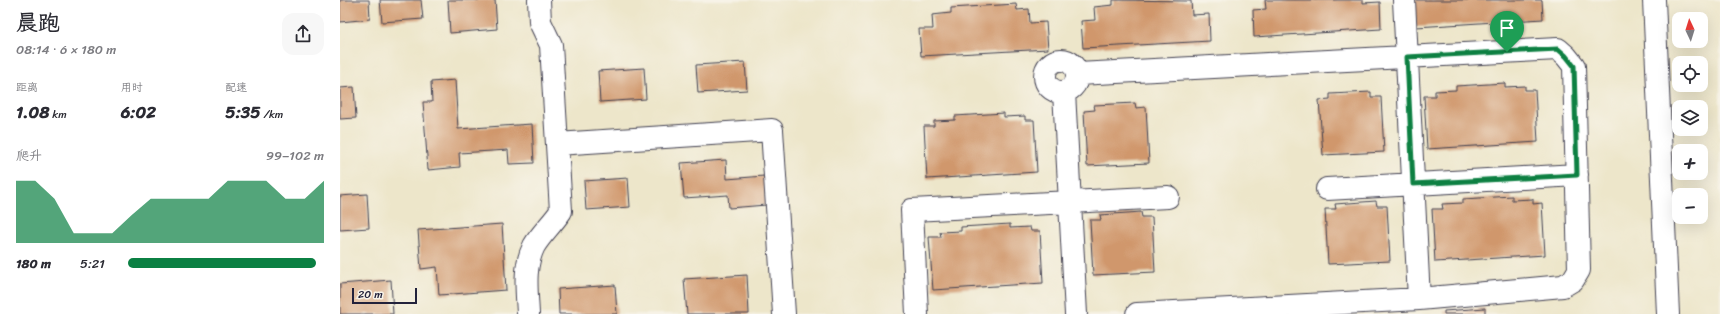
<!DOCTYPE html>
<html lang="zh">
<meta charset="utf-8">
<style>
:root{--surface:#fff;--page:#f7f7f7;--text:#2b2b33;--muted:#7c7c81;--accent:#0b8043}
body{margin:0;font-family:Sriracha,"LXGW WenKai TC",sans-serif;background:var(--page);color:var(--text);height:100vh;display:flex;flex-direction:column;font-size:15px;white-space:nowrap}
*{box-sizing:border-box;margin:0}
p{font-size:13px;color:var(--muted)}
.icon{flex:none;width:22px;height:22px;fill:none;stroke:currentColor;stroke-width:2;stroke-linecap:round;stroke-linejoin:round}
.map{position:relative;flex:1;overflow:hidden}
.side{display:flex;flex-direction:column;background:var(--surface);width:340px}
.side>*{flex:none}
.needle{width:26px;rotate:356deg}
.buttons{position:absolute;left:1332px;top:12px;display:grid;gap:8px}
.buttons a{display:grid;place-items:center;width:36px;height:36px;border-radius:8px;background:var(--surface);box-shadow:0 4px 16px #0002;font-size:20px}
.scale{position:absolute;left:12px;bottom:10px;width:65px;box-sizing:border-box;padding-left:4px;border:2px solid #22223b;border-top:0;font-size:11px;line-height:14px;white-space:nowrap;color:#22223b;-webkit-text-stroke:3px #f7f3e8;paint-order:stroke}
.pin{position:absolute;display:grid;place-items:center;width:34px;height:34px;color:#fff;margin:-41px -17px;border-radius:50% 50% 50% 0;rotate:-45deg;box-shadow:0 0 4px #0007}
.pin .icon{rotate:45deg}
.round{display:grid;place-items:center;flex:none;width:42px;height:42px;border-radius:12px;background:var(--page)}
.headline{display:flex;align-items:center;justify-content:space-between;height:68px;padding:0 16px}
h1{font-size:22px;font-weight:700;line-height:30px}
.stats{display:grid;grid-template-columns:repeat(3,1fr);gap:6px;height:68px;padding:4px 16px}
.stats div{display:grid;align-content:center}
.stats b{font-size:17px;font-weight:700}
.stats small{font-size:11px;font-weight:400}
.stats p{font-size:11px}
.chart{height:112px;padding:8px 16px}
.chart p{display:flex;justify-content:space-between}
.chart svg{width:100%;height:72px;margin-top:4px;fill:var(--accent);opacity:.7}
ul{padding:0 16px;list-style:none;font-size:13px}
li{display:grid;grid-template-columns:64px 48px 1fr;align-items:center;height:30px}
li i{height:10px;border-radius:5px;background:var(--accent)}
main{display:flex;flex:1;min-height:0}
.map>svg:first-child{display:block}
.building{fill:#d0976c}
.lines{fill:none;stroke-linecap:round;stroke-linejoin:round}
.minor-casing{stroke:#403f50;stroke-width:24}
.minor{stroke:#fff;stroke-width:22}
.route-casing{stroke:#fff;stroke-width:8}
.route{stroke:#0b8043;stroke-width:5}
</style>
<main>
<section class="side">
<div class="headline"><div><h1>晨跑</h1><p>08:14 · 6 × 180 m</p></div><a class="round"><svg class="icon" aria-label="share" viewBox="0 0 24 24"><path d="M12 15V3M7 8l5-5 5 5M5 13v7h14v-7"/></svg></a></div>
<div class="stats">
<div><p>距离</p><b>1.08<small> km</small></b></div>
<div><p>用时</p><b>6:02</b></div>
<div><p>配速</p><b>5:35<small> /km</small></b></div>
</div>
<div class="chart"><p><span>爬升</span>99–102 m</p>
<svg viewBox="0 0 160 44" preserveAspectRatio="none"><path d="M0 44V6L10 6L20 17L30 38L40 38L50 38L60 27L70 17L80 17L90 17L100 17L110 6L120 6L130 6L140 17L150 17L160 6V44z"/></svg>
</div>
<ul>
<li><b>180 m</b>5:21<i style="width:96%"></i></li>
</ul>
</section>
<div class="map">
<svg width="1380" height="314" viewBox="0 0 1380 314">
<rect width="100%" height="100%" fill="#f7f3e8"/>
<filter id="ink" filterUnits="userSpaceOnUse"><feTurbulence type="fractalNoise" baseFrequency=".025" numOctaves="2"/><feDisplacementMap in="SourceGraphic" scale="8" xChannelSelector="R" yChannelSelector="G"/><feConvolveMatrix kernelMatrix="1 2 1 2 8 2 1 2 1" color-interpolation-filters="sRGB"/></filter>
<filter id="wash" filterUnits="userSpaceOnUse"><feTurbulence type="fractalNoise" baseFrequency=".012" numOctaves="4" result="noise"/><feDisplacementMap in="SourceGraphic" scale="16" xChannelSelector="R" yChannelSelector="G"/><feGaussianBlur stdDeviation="0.9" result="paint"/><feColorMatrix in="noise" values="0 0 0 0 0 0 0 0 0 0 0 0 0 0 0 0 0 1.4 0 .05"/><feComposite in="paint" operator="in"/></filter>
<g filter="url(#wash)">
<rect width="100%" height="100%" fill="#ede6ca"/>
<g id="blocks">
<path class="building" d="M0,0h29l1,19 -30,3z
M40,0h41l2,19 -41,3z
M108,0h47l2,29 -47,4z
M773,0l78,1 1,14 17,-1 1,27 -127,7 -2,-27 14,-1 -1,-13 19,-2z
M925,0h98v3l17,-1 1,27 -127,8 -1,-27 13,-1z
M1074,0h128l1,19 -127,8z
M676,4l1,6 12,-1 1,14 16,-1 2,27 -127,7 -2,-27h14l-1,-14 19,-2v-5z
M405,62l2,28 -49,3 -2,-28z
M304,68l2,31 -46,3 -2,-31z
M115,80l3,49 74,-5 2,39 -25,1 -1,-14 -49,3 1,14 -32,3 -5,-68h9l-1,-20z
M1165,83v4l20,-1v4h10l3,52 -111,7 -3,-53h11v-5l21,-1v-4z
M14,87l2,31 -16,1v-31z
M1031,92v5h10l3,55 -61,3 -4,-55 11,-1v-5z
M795,103l1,5 10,-1 3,56 -62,3 -3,-55 11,-1 -1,-5z
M664,113v4l21,-1v4h9l3,52 -110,7 -3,-53h10v-5l21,-1v-4z
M386,160l1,19 37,-3 2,29 -37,3 -1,-13 -44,3 -3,-35z
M288,178l2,29 -44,3 -2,-29z
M27,194l2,34 -29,2v-34z
M1172,196v4l21,-1v5l9,-1 3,52 -110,7 -3,-53h11l-1,-5 21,-1v-4z
M1036,201l1,5h10l3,55 -62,3 -3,-55h11l-1,-5z
M801,212l1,5h10l3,55 -62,3 -3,-55h11l-1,-5z
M162,224l4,66 -67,5 -2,-28 -16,2 -3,-39z
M670,224v4l20,-1 1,4h9l3,52 -110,7 -4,-53h12l-1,-5 21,-1v-4z
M407,275l2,39h-62l-3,-35z
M51,280l2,34h-53v-30z
M275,285l2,29h-58l-1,-25z
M1145,308v6h-41v-3z"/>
</g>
</g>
<g filter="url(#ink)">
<use href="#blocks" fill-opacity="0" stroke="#403f50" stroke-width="1"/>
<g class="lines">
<g class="minor-casing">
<path id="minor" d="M1314,0l14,314
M705 76a16 16 0 1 1 32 0a16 16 0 1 1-32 0Z
M738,74l480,-25 8,7 8,10 5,204 -6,10 -10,6 -144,13
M724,92l12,222
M217,144l215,-14 12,184
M987,189l250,-14
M188,314c-1,-23 -5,-46 6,-68 7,-12 19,-23 27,-35l-10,-166 -11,-23 -1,-22
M577,314l-5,-104 256,-13
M797,314l282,-15 -15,-299"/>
</g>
<use href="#minor" class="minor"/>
</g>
</g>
<g class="lines" filter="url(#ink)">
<g class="route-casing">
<path id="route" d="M1218,49l8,7 8,10 3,109 -164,9 -6,-127z"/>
</g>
<use href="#route" class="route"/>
</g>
</svg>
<div class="buttons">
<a><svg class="needle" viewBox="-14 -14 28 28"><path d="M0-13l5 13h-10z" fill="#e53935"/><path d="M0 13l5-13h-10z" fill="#7c7c81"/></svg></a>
<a><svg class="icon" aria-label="locate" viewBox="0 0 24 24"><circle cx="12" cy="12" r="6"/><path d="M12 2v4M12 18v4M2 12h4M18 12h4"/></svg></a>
<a><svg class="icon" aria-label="layers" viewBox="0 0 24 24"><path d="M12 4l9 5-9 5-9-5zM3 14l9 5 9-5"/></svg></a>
<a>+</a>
<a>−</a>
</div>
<div class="scale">20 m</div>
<div class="pin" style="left:1167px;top:52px;background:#1e9e55"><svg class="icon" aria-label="arrive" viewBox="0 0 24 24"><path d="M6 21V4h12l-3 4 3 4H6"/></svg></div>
</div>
</main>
